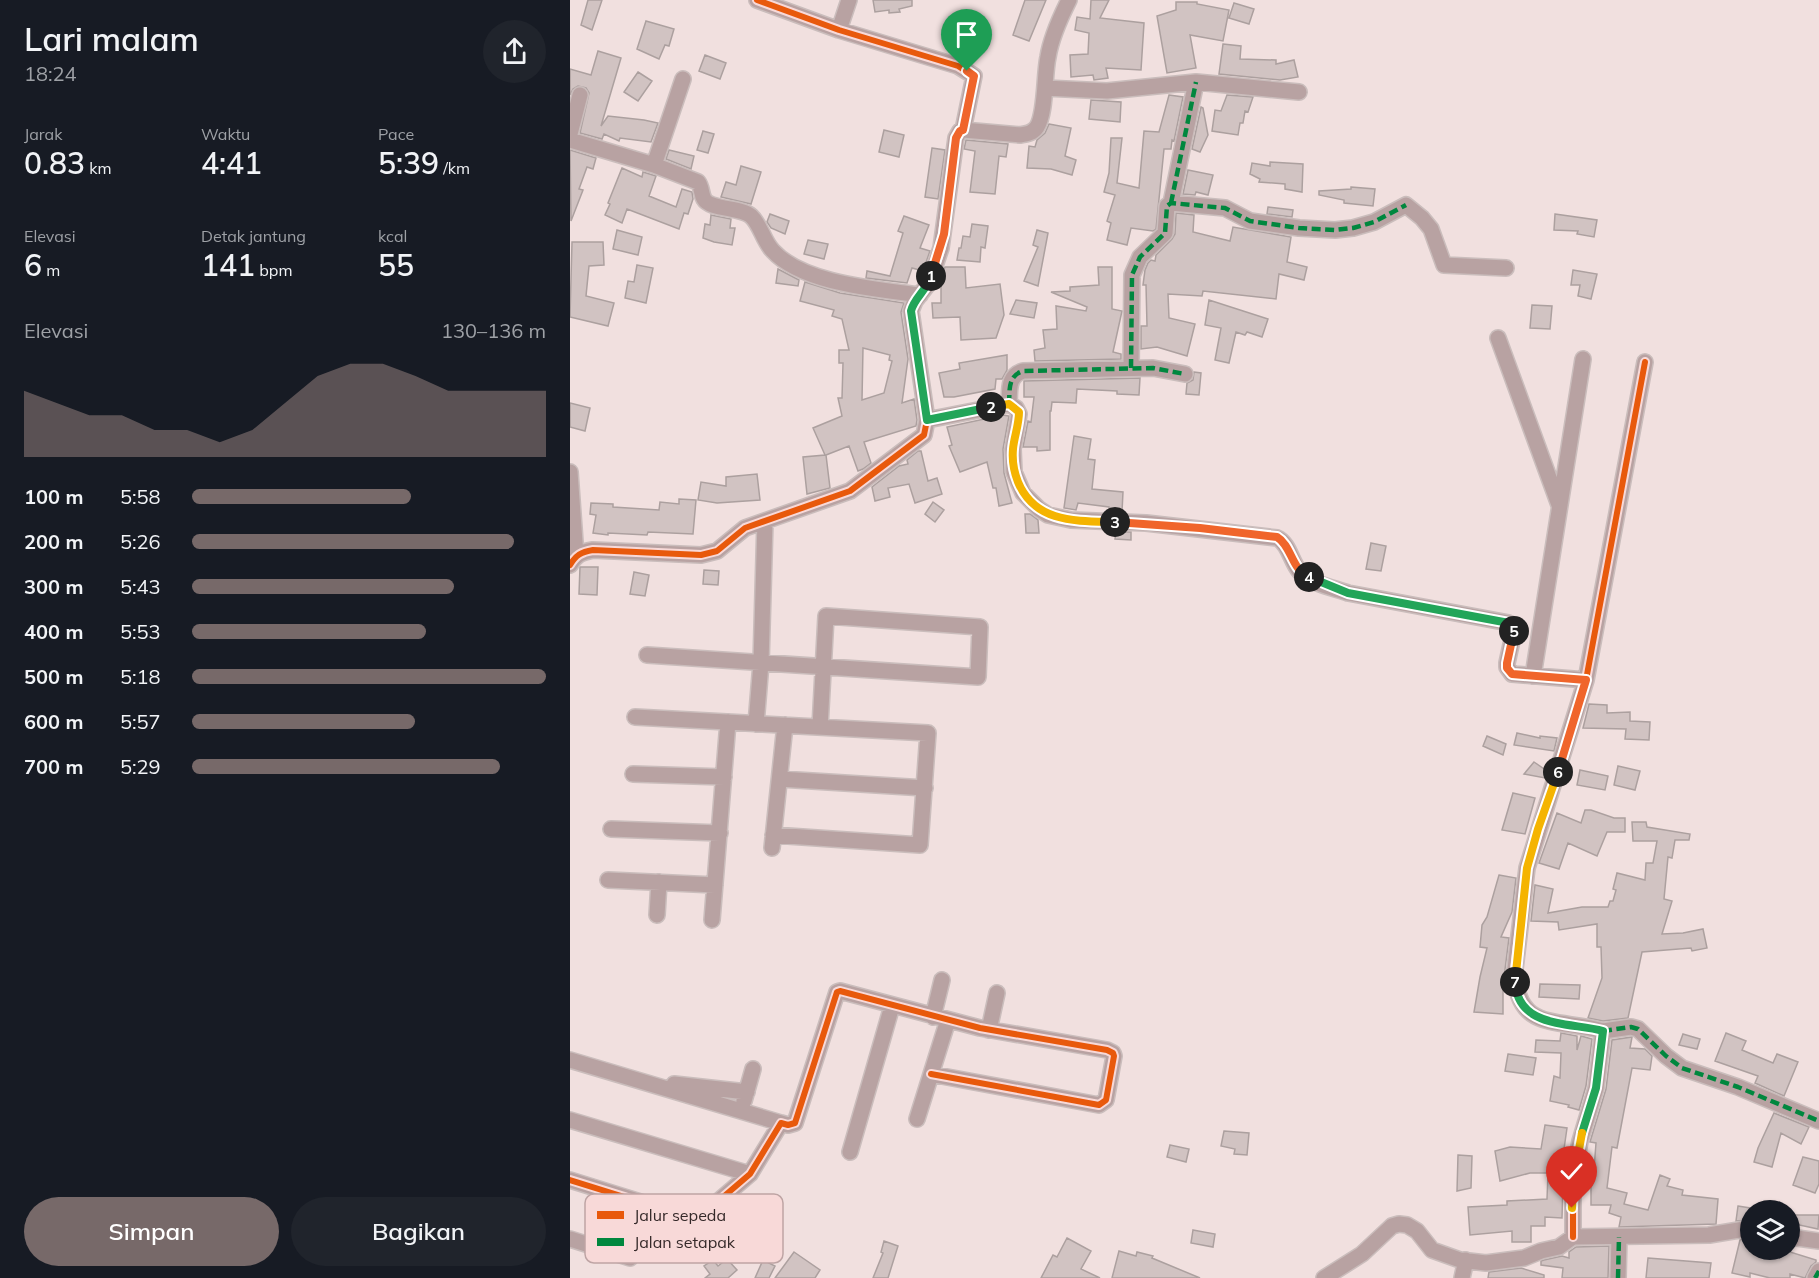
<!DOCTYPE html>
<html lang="id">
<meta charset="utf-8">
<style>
:root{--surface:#171b24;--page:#20242c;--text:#f1f3f6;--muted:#9ea1a6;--accent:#776969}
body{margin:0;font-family:Mulish,sans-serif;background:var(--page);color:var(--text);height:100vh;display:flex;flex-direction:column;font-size:22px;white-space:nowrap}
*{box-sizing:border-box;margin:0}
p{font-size:20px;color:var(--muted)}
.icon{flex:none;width:33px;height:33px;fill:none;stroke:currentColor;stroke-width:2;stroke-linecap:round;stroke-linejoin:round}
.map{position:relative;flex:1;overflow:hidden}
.panel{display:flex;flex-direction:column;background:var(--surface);width:570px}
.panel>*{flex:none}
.fabs{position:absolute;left:1170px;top:1200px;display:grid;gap:12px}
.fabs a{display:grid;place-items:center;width:60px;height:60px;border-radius:50%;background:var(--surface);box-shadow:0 2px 4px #0004;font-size:30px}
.pin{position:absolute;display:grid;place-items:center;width:51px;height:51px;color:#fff;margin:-62px -26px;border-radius:50% 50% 50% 0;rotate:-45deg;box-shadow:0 0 6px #0007}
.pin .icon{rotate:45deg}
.km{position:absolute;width:30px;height:30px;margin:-15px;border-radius:50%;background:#222;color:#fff;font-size:16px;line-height:30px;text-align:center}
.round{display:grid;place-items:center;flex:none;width:63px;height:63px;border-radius:32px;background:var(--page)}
.head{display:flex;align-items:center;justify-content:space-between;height:102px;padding:0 24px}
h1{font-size:33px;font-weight:600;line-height:45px}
.figures{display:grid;grid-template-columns:repeat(3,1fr);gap:9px;height:102px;padding:6px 24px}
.figures div{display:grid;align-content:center}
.figures b{font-size:30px;font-weight:600}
.figures small{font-size:16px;font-weight:400}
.figures p{font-size:16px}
.chart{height:168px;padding:12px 24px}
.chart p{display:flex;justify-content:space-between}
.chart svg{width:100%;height:108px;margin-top:6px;fill:var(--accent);opacity:.7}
.button{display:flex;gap:12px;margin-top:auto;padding:12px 24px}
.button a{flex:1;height:69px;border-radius:36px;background:var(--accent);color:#fff;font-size:24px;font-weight:600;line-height:69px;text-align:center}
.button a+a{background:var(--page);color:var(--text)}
ul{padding:0 24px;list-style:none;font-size:20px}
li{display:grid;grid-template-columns:96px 72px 1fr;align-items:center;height:45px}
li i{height:15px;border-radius:8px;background:var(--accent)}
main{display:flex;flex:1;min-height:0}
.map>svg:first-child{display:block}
.building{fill:#d1c3c2;stroke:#aca09f;stroke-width:1.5;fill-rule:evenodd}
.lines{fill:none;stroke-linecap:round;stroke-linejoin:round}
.street-casing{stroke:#cabdbc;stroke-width:18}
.street{stroke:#b8a2a2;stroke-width:15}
.quiet{stroke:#00873e;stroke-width:4.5;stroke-dasharray:9 4.5;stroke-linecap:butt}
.cycleway-casing{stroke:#f8d9d8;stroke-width:10}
.cycleway{stroke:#e8590c;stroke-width:6}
.split-1-casing{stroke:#fff;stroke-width:12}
.split-2-casing{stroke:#fff;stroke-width:12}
.split-3-casing{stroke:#fff;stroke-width:12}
.split-4-casing{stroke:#fff;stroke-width:12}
.split-5-casing{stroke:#fff;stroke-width:12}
.split-6-casing{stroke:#fff;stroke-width:12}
.split-7-casing{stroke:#fff;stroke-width:12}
.split-8-casing{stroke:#fff;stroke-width:12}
.split-9-casing{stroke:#fff;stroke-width:12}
.split-1{stroke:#f0652b;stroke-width:8}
.split-2{stroke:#22a559;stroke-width:8}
.split-3{stroke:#f5b400;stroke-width:8}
.split-4{stroke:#f0652b;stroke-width:8}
.split-5{stroke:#22a559;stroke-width:8}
.split-6{stroke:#f0652b;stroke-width:8}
.split-7{stroke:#f5b400;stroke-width:8}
.split-8{stroke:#22a559;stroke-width:8}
.split-9{stroke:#f5b400;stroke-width:8}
.key{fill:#f8d9d8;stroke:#bea4a4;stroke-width:1.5}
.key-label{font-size:16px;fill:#352929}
</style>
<main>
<section class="panel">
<div class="head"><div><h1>Lari malam</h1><p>18:24</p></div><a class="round"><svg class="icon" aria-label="share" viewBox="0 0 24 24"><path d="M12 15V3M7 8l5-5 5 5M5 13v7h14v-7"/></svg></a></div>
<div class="figures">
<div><p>Jarak</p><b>0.83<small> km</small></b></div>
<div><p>Waktu</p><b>4:41</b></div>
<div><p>Pace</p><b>5:39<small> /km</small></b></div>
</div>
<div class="figures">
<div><p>Elevasi</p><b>6<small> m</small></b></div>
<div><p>Detak jantung</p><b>141<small> bpm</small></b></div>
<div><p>kcal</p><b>55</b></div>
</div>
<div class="chart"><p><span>Elevasi</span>130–136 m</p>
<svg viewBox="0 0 160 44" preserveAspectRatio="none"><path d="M0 44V17L10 22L20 27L30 27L40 33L50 33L60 38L70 33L80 22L90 11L100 6L110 6L120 11L130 17L140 17L150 17L160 17V44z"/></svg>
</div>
<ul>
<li><b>100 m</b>5:58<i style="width:62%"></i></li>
<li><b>200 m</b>5:26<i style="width:91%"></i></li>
<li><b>300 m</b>5:43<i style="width:74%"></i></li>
<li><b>400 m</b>5:53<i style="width:66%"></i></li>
<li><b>500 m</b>5:18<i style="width:100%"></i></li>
<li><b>600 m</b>5:57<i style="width:63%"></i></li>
<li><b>700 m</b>5:29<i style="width:87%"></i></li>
</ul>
<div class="button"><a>Simpan</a><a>Bagikan</a></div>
</section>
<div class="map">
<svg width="1249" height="1278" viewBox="0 0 1249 1278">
<rect width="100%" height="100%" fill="#f1e0df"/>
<path class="building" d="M18,0h14l-10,30 -11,-5z
M303,0h39v6l-13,3 1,3 -11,1v-3l-14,2z
M455,0h21l-17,41 -16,-6z
M521,0h18l-9,18 44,5 -3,47 -35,-2 2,10 -14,2 -1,-5 -22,2 -1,-22 18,-1 1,-21 -14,-3 2,-13 13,2z
M606,2h21v2l32,6 -6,31 -33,-6 6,33 -29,5 -10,-57 19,-6z
M664,3l20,6 -5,15 -20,-6z
M76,21l28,8 -5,17 -4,-1 -6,14 -22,-10z
M653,44l18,2 -1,13 36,1v4l18,-4 4,17 -18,3 -61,-6z
M28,51l23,7 -20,68 7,-10 36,4 14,3 -7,19 -31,-4 -1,3 -15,-7 -2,5 -22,-6 9,-40 -3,-5 -8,-2 -5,3 -3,6v-26l21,6z
M135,55l21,8 -6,16 -21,-8z
M68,72l14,9 -14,20 -14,-9z
M599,95l14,2 -9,44 -2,-1 -1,9h-7l-8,80 -3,2 -22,-3 -4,17 -20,-5 4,-17 -4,-2 8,-26 -11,-3 5,-19 2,-35h11l-5,45 22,5 5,-57 15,1z
M657,95l26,2 -5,15 -3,-1 -2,12h-3l-2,12 -26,-4 3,-21 6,1z
M521,100l30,2 -1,20 -31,-3z
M631,107l2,1 5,27 -8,17 -8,-3z
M479,124l22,4 -6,28 11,4 -4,15 -21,-6 -24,-1 2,-22 6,1 2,-7 8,-7z
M314,130l20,5 -5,22 -20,-5z
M133,131l11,3 -6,19 -11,-3z
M396,140l42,4 -2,13 -7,-1 -4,38 -25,-2 5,-41 -11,-2z
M362,148l13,2 -7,49 -13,-2z
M0,150l26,8 -3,11 -6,-2 -8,22 4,1 -12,31z
M99,150l25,6 -3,13 -25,-10z
M700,162l33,2 -1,28 -17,-3v-5l-26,-2 1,-3 -10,-5 2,-11 18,3z
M171,166l20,6 -10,32 -30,-7 5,-15 10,3z
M52,168l20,9 1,-5 13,4 -7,20 27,11 6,-18 10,3 1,7 -5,15 -4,-1 -5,16 -52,-20 -5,14 -17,-8 5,-11 -2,-1z
M618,170l25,5 -5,20 -12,-3 -1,3 -12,-1z
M781,187l24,2 -2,17 -29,-3v-3l-25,-5v-4l32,-2z
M698,207l25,3 -1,7 -25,-3z
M606,213l18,2 -1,17 37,9 3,-14 58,10 -4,25 20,5 -3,13 -25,-6 -3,25 -73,-8 -1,5 -34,-2 1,24 26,6 -8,32 -30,-9 -16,2v-23h6l-1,-41h-3l2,-15 3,-7 3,-3 4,1 1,-6 16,-16 3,-5z
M200,214l19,7 -4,13 -14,-6 -4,-6z
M985,214l42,6 -3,17 -17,-3 1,-3 -24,-1z
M141,215l20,4 -1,9h5l-3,17 -18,-3 -11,-4 2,-14 5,1z
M334,216l25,9 -9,23 10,3 -7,20 -11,-3 -5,15 -41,-5 1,-7 23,5 13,-43 -5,-2z
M402,224l16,2 -3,22 -4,-1 -1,15 -23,-2 2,-12h2l2,-12 7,1z
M47,230l25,7 -4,18 -25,-6z
M467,230l11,3 -10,53 -14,-5 14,-34 -5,-2z
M238,240l20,4 -4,15 -20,-5z
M2,242h31l1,23 -15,1 -3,30 28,7 -6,23 -38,-9z
M67,265l16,3 -7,35 -21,-5 3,-17 6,1z
M375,267h20l1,21 34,-4 4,31 -8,23 -35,2 -1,-23 -27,1 -1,-15h9v-25z
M528,267h14v42l10,2 -9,41 8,2v5l-86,2 -1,-11 11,-2 -2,-18 14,-1 -1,-23 30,5 1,-4 -36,-15 19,-1v-4l29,-2z
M208,269l21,11 -1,6 -22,-3z
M1003,270l24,4 -6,25 -13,-3 2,-11h-9z
M235,282l35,11 64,10 -3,9 7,47 -6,44 12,-4 3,21 -1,6 -52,16 7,21 -8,6 -5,2 -9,-25 -23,9 4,33 -23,6 -4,-37 22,-2 -12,-27 29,-12 -4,-18h4l1,-35h-4v-13h10l-7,-31 -10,-3 2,-6 -34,-9zM293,348l27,7 -1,5 3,1 -8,32 -22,7z
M446,300l21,3 -3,15 -24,-4z
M639,300l59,19 -6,18 -15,-5 -2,3 -9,-3 -7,31 -14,-3 6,-32 -16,-3z
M962,305l20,1 -2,23 -20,-1z
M437,355v15l-5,9h-6l-1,10 -41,8h-10l-5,-24 21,-4 -1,-6z
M624,372l7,1 -2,22 -13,-1 1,-11 6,-3z
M570,378l-1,17 -22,-1v-3l-40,-2 -1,14 -24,-1 -1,9h-1v39l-13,1v-4h-14l5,-26 3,1 3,-25h-10v-16z
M0,403l20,5 -5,23 -15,-4z
M433,415l6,1 -6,33 1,24 8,30 -13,3 -3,-18h-3l-6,-26 -27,10 -11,-26 3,-1 -5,-18z
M504,436l17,3 -3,20 7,1 -3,29 31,3 -1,20 -13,-1v-4l-31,-4 -2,7 -12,-2z
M348,451h3l7,30 9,-3 5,16 -27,9 -6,-19 -21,4 2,9 -15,4 -3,-14 27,-21 9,-2 -1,-4z
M187,474l3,26 -43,3 -19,-3 3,-18 25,4v-9z
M109,499l17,1 -3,34 -45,-2 -1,3 -39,-2v2l-15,-2 3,-18 -6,-1 1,-11 22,1v3l46,3 1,-8 19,2z
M363,502l11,8 -9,12 -10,-8z
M455,514h5l8,6 1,13h-13z
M546,532h15v8l-16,-1z
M801,543l15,3 -5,25 -15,-2z
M10,567h18l-1,28 -18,-1z
M134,570l15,1 -1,14 -15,-1z
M64,572l15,3 -4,21 -15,-2z
M1019,704l18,1v8l23,-1v9l20,1 -1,18 -24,-1 1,-10 -43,-1z
M947,733l23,5v-2l17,2 -3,13 -40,-6z
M917,736l19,8 -3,11 -20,-9z
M964,762l13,9 -2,7 -21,-4z
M1048,766l22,5 -5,19 -21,-5z
M1010,770l28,6 -3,14 -28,-5z
M943,793l22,5 -10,36 -23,-4z
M1015,810h6l23,8h11v14h-18l-10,24 -29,-13 -9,26 -20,-6 18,-50 24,10z
M1062,822h14l1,5 43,7 -1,6h-14l-3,18 -4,-1 -4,42 8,2 -10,33 21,-1 20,-4 4,19 -15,3 -1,-3 -49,4 -14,66 -25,3 -15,-3 14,-40 -1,-31h-4v-23l-38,6 -1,-8 -27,-1 4,-36 18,4 -5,24 34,-6h26l2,-6h3l3,-11 -3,-1 4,-16 28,7 1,-17h7l4,-22h-24z
M929,875l17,3 -4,34 -11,25 8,1 -6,47v29l-29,-2 6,-35 7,-29 -7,-1 2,-22 5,-8z
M970,984l40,1 -1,14 -40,-2z
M991,1033l16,3v14l4,-14 11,3 -6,47 -7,24 -11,-3 1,-2 -19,-4 4,-25 6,2 1,-25 -26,-1 1,-12 24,1z
M1156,1033l20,8 -4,9 31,13 4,-9 21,8 -14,34 -29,-13 3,-7 -43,-15z
M1113,1034l17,5 -3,10 -18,-4z
M1062,1037l-2,11 15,1 7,7 -2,14 -18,-2 -15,80 -5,-1 -5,41 20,5 -3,11 24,6 12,-35 10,4 -3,7 16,4 -1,5 36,4 -2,25 -97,3 2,-10 -12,-4 2,-8h-20v-22h2l3,-40 -6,-1 16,-53 6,-49z
M938,1054l28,4 -3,17 -28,-4z
M1204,1113l35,14 -8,17 -20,-11 -9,34 -18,-5 4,-14z
M975,1125l22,3 -5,35h4l-3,19 -1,36 -17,-1v9h-14v16h-19v-11l-42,4 -2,-28 39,-2v-4l40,-2 1,-26h-18l-30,8 -5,-30 15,-4 31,2z
M654,1131l25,2 -2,22 -13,-1 1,-5 -14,-3z
M600,1145l19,4 -3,13 -19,-5z
M888,1155l14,1 -1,32 -14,3z
M1233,1157l16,4v23l-4,9 -22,-8z
M1168,1206l12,2v12l-14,1z
M1220,1215h29l-1,14 -28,-6z
M623,1230l22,4 -2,13 -22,-4z
M497,1238l24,13 -10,18 19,9h-59l12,-23 4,2z
M1175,1239h5v11l24,5 1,-5h15v2l26,8v2l-5,4 -6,12 -15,-4v4h-20l-20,-5v4l-18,-4 8,-33z
M314,1241l14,5 -10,32h-15l10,-25 -2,-1z
M1039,1246l-1,32h-46l1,-10 -22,-3v-4l3,-1 18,-4 7,2v-6l7,-5z
M549,1251l17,5 1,-4 16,4 -1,2 48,20h-88z
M224,1252l26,18 -5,8h-40z
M1078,1258l63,5 -2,15h-63z
M157,1259l10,11 -9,8h-23l5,-4 -6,-8 9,-6 5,6z
M193,1260l12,6 -6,12h-14z
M951,1268l23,7v3h-56l1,-6z"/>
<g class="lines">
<g class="street-casing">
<path id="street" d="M269,30l10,-30
M475,88l62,3 89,-9 103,10
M393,130l57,5c7,-1 13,-2 17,-8 9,-14 7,-52 11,-70 3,-19 12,-39 21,-57
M0,134l10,-39
M0,140l84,25 29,-86
M84,165l44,17c4,5 3,12 6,17 6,11 37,8 47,17 10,9 12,25 22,35 30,33 105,38 147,44
M601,203l25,-121
M928,338l61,167
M561,368l1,-93 8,-18 25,-24 2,-27 4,-3 54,5 25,13 49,7 36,2 18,-2 21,-6 32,-17 16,13 9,11 13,36 62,3
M439,404c1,-13 -2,-28 14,-33l130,-3 32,6
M357,420l82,-16 7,4 3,6 -6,35 1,23 9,21 16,16 9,6 23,5 75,3 131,15c12,5 14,24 23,34 11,12 34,16 48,21l161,30 5,8 -7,32v4l5,7 74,6
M0,472l6,84
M0,565c6,-10 11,-13 23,-15l108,5 16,-4 28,-23 105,-37 74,-56 3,-15 -16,-109 4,-10 14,-18 12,-35 15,-110 4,-7 3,-1 11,-54 -16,-10 -119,-36 -82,-30
M77,655c110,7 220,15 331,22l2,-50 -154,-11 -6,111
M963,676l50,-317
M65,717l293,16 -8,112 -147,-10
M186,724l5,-61 4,-142
M63,774l91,3
M210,779l145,9
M41,829l109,4
M202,848l13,-123
M38,880l107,5
M87,915l2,-33
M142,920l16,-198
M363,1017l9,-37
M419,1030l8,-37
M1033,1031l28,-4 7,2 28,27 16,12 56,19 81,34
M0,1060l211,63
M104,1084l73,8
M174,1101l9,-32
M347,1119l31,-99
M0,1120l180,54
M280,1152l42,-146
M0,1180l125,39 6,-3 49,-42 31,-51 7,2 7,-2 42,-131 3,-1 140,37 127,22 6,3 1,3 -8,44 -7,5 -168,-31
M1003,1237v-55l7,-41 16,-53 7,-57c-44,-13 -88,2 -88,-62l12,-101 59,-188 59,-318
M1220,1237l29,4
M0,1239l60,19
M754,1278l38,-24 30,-28 7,-2 8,1 10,6 15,19 28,10 26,3 38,-5 17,-7 18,-4 14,-10 136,-2 36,-6 5,1
M892,1278l4,-18
M1048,1278l1,-41
M1245,1278l4,-7"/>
</g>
<use href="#street" class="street"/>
<path class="quiet" d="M601,203l25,-121
M561,368l1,-93 8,-18 25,-24 2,-27 4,-3 54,5 25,13 49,7 36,2 18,-2 21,-6 32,-17
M439,404c1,-13 -2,-28 14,-33l130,-3 32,6
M1033,1031l28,-4 7,2 28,27 16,12 56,19 81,34
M1048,1278l1,-41
M1245,1278l4,-7"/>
<g class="cycleway-casing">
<path id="cycleway" d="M0,565c6,-10 11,-13 23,-15l108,5 16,-4 28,-23 105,-37 74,-56 3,-15 -16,-109 4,-10 14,-18 12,-35 15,-110 4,-7 3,-1 11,-54 -16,-10 -119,-36 -82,-30
M0,1180l125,39 6,-3 49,-42 31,-51 7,2 7,-2 42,-131 3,-1 140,37 127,22 6,3 1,3 -8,44 -7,5 -168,-31
M1003,1237v-55l7,-41 16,-53 7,-57c-44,-13 -88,2 -88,-62l12,-101 59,-188 59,-318"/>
</g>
<use href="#cycleway" class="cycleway"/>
</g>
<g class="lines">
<g class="split-1-casing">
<path id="split-1" d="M361,276l13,-42 12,-96 4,-7 3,-1 11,-54 -7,-5"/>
</g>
<g class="split-2-casing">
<path id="split-2" d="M361,276c-4,14 -17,22 -20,35l16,109 64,-13"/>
</g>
<g class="split-3-casing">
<path id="split-3" d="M421,407l18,-3 10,8c0,13 -5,25 -6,37 -1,11 1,23 5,33 17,41 58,39 97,40"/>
</g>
<g class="split-4-casing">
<path id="split-4" d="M545,522l85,6 77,9c15,9 14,32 32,40"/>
</g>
<g class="split-5-casing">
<path id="split-5" d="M739,577l39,16 161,30 5,8"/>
</g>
<g class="split-6-casing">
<path id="split-6" d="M944,631l-7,32v5l5,6 74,6 -28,92"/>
</g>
<g class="split-7-casing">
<path id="split-7" d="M945,982l12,-114 11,-39 20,-57"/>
</g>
<g class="split-8-casing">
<path id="split-8" d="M945,982c3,47 56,40 88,49l-7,57 -14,45"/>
</g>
<g class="split-9-casing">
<path id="split-9" d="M1002,1208l1,-26 9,-49"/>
</g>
<use href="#split-1" class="split-1"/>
<use href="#split-2" class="split-2"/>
<use href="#split-3" class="split-3"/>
<use href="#split-4" class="split-4"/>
<use href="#split-5" class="split-5"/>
<use href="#split-6" class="split-6"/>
<use href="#split-7" class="split-7"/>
<use href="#split-8" class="split-8"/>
<use href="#split-9" class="split-9"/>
</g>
<rect x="15" y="1194" width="198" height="69" rx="9" class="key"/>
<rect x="27" y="1211" width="27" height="8" fill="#e8590c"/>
<rect x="27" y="1238" width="27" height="8" fill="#00873e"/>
<g class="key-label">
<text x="64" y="1221">Jalur sepeda</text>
<text x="64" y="1248">Jalan setapak</text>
</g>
</svg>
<div class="fabs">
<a><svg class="icon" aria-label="layers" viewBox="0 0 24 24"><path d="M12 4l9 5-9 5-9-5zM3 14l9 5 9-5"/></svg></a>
</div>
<div class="pin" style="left:397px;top:71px;background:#1e9e55"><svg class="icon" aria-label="arrive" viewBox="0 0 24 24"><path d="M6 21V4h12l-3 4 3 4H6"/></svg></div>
<div class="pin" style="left:1002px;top:1208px;background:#d93025"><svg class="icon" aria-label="check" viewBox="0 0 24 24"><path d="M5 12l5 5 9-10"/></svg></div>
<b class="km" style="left:361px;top:276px">1</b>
<b class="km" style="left:421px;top:407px">2</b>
<b class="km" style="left:545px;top:522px">3</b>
<b class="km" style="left:739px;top:577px">4</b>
<b class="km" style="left:944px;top:631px">5</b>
<b class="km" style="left:988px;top:772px">6</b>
<b class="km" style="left:945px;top:982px">7</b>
</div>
</main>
